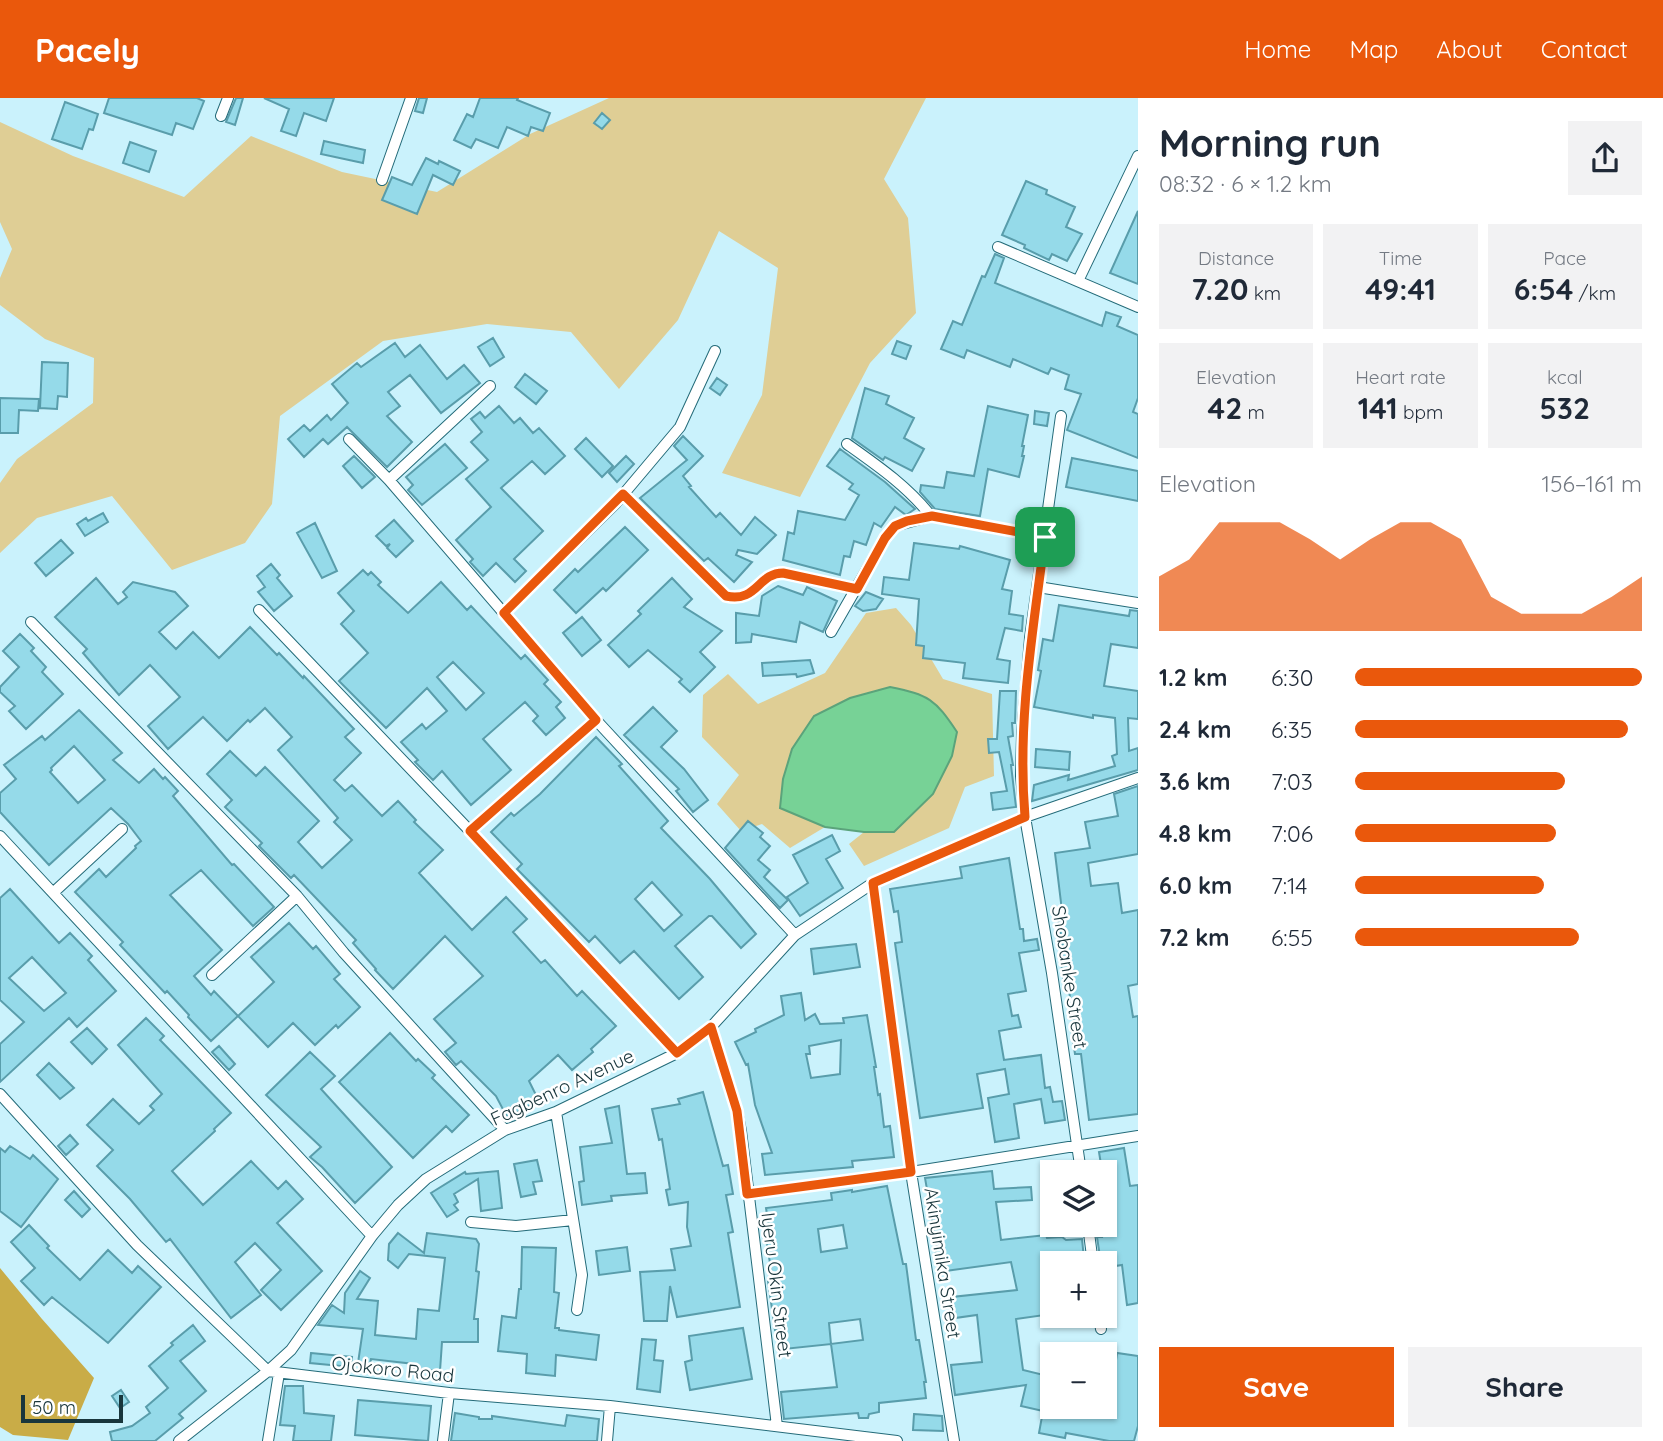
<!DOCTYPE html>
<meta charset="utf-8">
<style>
:root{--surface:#fff;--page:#f2f2f3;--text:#1f2937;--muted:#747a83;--accent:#ea580c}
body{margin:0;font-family:Quicksand,sans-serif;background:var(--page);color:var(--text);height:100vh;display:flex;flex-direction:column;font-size:26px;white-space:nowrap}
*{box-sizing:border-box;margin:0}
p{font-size:23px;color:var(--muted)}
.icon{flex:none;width:38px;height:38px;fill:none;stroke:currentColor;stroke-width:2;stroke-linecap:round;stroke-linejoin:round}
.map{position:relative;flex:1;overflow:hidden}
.side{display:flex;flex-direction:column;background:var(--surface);width:525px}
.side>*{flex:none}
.buttons{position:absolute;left:1040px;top:1062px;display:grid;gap:14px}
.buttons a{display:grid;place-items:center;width:77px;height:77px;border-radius:0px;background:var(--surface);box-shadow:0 2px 5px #0004;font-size:35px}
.scale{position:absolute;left:21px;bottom:18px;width:102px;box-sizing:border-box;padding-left:7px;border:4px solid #19363c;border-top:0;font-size:19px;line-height:24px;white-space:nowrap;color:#19363c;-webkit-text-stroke:5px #fff;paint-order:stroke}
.pin{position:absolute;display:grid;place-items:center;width:60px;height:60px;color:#fff;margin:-30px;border-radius:14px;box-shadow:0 4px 10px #0006}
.round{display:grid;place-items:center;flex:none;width:74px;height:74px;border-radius:0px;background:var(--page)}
.head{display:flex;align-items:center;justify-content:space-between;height:119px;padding:0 21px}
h1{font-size:38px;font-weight:700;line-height:52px}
.metrics{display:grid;grid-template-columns:repeat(3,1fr);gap:10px;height:119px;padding:7px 21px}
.metrics div{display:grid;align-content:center;border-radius:0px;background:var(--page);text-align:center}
.metrics b{font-size:30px;font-weight:700}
.metrics small{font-size:19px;font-weight:400}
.metrics p{font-size:19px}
.chart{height:196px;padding:14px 21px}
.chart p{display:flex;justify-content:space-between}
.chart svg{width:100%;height:126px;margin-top:7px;fill:var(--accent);opacity:.7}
.action{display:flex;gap:14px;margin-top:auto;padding:14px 21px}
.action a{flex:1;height:80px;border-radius:0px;background:var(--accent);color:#fff;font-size:28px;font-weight:700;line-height:80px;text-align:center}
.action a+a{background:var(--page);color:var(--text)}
ul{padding:0 21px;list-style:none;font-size:23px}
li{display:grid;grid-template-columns:112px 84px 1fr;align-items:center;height:52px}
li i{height:18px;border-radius:9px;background:var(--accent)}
header{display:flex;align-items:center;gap:42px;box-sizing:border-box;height:98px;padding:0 35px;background:var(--accent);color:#fff}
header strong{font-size:33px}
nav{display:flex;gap:38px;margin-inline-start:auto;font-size:24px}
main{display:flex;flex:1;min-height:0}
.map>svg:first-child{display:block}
.green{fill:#dfce95}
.forest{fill:#c9ac47}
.water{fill:#77d296;stroke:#5ba37b;stroke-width:2}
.building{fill:#95dae9;stroke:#599dab;stroke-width:2;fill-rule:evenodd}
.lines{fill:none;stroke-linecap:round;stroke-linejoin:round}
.minor-casing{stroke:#246b79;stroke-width:12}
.minor{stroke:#fff;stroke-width:10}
.route-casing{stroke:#fff;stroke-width:14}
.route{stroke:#ea580c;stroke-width:9}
.labels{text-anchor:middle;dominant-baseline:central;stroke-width:5;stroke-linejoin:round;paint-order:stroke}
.street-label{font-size:19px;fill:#19363c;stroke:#fff}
</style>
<header>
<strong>Pacely</strong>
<nav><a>Home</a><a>Map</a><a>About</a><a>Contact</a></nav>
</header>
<main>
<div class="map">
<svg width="1138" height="1343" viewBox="0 0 1138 1343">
<rect width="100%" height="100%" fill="#caf2fc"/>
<path class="green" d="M609,0h317l-42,81 24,39 8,95 -46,50 -70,134 -78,-24 40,-78 16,-127 -59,-37 -41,89 -59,69 -48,-57 -84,-8 -104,17 -103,75 -8,88 -27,39 -73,27 -60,-74 -75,22 -37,35v-70l17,-24 76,-56 1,-45 -49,-19 -45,-34v-27l12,-29 -12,-27v-100l73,34 111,41 67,-61 91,36 95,20 93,-58z
M896,510l15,17 32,54 49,15 2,82 -29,11 -16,41 -85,38 -15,-22 15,-12 30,-1 -114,-23 45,19 -35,21 -28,-24 -21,7 -24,-27 22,-29 -37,-38 1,-42 25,-21 30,30 67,-31 41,-60z"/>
<path class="forest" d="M0,1170l42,51 52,59 -26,62 -55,-5 -13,-8z"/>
<path class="water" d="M890,589c39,8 45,12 67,45l-5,24 -19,38 -39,38h-30l-39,-5 -45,-19 3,-29 9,-30 22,-33 36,-18z"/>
<path class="building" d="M109,0h88l7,3 -11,28 -17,-6 -4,12 -68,-22z
M236,0h7l-8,27 -9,-3z
M264,0h70l-8,23 -22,-8 -8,23 -15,-5 8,-22z
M419,0h8l-4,15 -8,-2z
M480,0h38l-1,2 33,13 -7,18 -12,-4 -3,9 -21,-9 -9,21 -22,-9 -5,9 -17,-8 13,-26 6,3z
M65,4l33,12 -5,16 -4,-1 -7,20 -30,-10z
M602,15l8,7 -8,9 -8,-6z
M324,43l41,9 -2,13 -42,-9z
M130,44l26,9 -7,21 -26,-9z
M426,60l12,6 1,-3 21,10 -7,14 -20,-10 -16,39 -35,-14 10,-23 20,8z
M1026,83l21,9 -1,4 29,13 -9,20 16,7 -15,27 -15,-7 -3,6 -25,-12 1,-3 -23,-10z
M1138,113v73l-28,-11z
M995,156l9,4 -9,25 107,43 4,-14 15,5 -4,9 21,9v63l-5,14 5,2v44l-71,-28 14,-36 -16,-5 4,-14 -18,-7 -3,6 -35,-15 -3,8 -43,-17 -3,8 -23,-9 12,-28 9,4 20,-49 3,1z
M493,240l11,19 -14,9 -12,-19z
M897,243l14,5 -5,13 -14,-5z
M395,245l10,14 15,-12 27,34 17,-14 16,18 -39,30 -31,-38 -22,17 12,14 -13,10 25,26 -25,25 -40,-40 -19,17 -5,-5 -19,18 -16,-18 16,-14 6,6 17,-16 4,5 17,-17 -16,-19 25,-21 4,4z
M42,264l26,1 -1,34 -9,-1 -1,13 -17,-1z
M525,276l22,17 -11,13 -21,-17z
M717,280l10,7 -7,10 -10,-7z
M865,290l24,8 -3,8 28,14 -10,20 20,11 -12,22 -27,-14 -2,3 -31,-22z
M0,300l39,1 -1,12 -19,-1 -1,23h-18z
M499,308l15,17 6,-5 13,15 6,-5 26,28 -20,18 -13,-13 -31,27 42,43 -29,28 12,12 -11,11 -19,-19 -13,13 -13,-14 3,-3 -17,-19 35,-33 -25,-28 22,-19 -17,-18 11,-10 -11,-13 9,-7 5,6z
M988,308l40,9 -6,31h2l-2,10h2l-5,21 -31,-8 -8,47 -45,-7 -15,-17 1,-7 23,3 3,-16 27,4z
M1035,313l14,2 -2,13 -13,-2z
M683,338l20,20 -20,20 8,10 -2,1 27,30 4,-4 21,22 14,-18 21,18 -19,19 -19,-4 -2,5 16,7 -18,20 -26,-24 -4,3 -64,-63 47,-38 -13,-14z
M586,340l27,28 -11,11 -27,-28z
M445,346l22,24 -45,37 -14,-15 5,-5 -7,-8z
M840,351l45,33 30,27 -9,6 -11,-8 -14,20 -7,-4 -8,22 -12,-4 -4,16 -6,-1 -4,19 -57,-15 5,-28 6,2 4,-23 47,9 14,-25 -10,-6 4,-5 -26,-18z
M354,358l21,21 -13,11 -19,-22z
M626,358l8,8 -17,18 -8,-9z
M1072,360l66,13v30l-72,-14z
M103,415l5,9 -23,14 -8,-12 9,-6 2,3z
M394,422l19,21 -17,16 -9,-9 3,-4 -4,2 -10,-10z
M315,425l22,48 -15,7 -25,-45z
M625,429l23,23 -42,41 -3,-3 -27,25 -22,-23 21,-21 3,3z
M61,442l12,13 -27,23 -11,-13z
M914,445l45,6 1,-3 50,14 -8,29 10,2 -3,23 14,2 -1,15 -17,-3 -8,31 13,2 -2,22 -45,-5 2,-15 -42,-5 1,-12 -8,-1 3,-46 -37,-5 2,-17 25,3z
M271,466l9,11 -3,3 15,18 -18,15 -16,-19 7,-5 -8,-11z
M363,472l5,5 3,-3 10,10 -3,3 30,28 33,-31 26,28 4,-4 50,53 4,-4 23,25 -4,4 17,18 -5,5 9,11 -19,17 -13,-14 5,-5 -13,-14 -42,37 28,31 -40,35 -29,-34 -9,9 -18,-18 3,-2 -17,-18 21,-18 4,5 21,-18 -20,-23 -41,40 -47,-47 29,-28 -27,-29 13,-13 -16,-18zM453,564l31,31 -18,17 -29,-33z
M96,480l22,26 9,-7 -4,-5 10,-10 42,10 13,14 -29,26 17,17 17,-17 26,26 31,-31 27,28 2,-2 24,25 1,-2 50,53 -9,8 16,16 -27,27 11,11 7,-6 30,31 16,-15 18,19 -2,2 29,28 -24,23 53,57 34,-33 21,22 -14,13 28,31 4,-3 32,36 5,-5 34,35 -25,23 2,3 -21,18 -14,-15 -29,26 10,20 -32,16 -11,-21 -35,-35 -5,4 -11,-13 11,-9 -22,-24 49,-43 -38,-40 -52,53 -18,-19 1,-1 -23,-26 3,-3 -62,-65 -3,3 -32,-32 3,-3 -37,-36 7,-7 -25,-26 23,-23 26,25 9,-9 54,54 -21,21 24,26 30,-28 -18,-18 4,-4 -60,-68 14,-13 -27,-29 -15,14 -2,-2 -21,21 -24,-24 -35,32 -20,-23 32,-29 -30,-32 -31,30 -36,-42 4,-4 -32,-32z
M672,480l20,21 -8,8 38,24 -22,21 15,15 -25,25 -11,-10 3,-3 -34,-29 -19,17 -21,-22 33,-31 -3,-3z
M778,488l25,9 4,-8 30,14 -14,31 -23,-10 -4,20 -44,-8 -1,8 -15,1v-30l23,3 3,-20z
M866,494l17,7 -7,10 -13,2 -8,-5z
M1059,507l70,11 1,-6 8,1v37l-27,-4 -7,42 34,5v28l-10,-1 1,33 9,-3v22l-106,31 2,-16 35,-10 -1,5 47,-14 -3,-10 5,-2 -2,-36 -22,-3v3l-59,-11 7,-36 -3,-1 5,-31 10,2z
M582,519l19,23 -19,16 -19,-23z
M20,536l14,14 -3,3 15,16 -4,5 21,22 -37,35 -17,-18 6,-5 -15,-14v-5l19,-20 -16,-16z
M810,562l4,13 -17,4 -1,-3 -33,2 -1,-13z
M1000,593h16l-1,32h-3l1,13 -5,1 5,28h-2l5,42 -23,3 -2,-17 16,-2 -8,-39 -10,1 -1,-14h9z
M653,609l24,24 -16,16 23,22 24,31 -15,12 -17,-21 3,-2 -55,-54z
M79,612l43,43 -9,7 26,23 15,-14 9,10 2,-2 13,14 -5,5 59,69 2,-1 40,43 -21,19 -52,-56 -31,25 52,55 -28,26 17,19 3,-4 24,25 -27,25 -23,-24 1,-2 -22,-24 -2,2 -45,-48 3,-3 -48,-50 24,-23 7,8 30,-29 -1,-2 6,-5 -13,-17 -17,-16 -62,57 -49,-53v-19l16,-14 -12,-14 38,-29 3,4zM74,648l31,34 -27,23 -28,-31 2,-2 -1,-2z
M596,639l26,27 -3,2 49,55 -7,7 49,51 46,55 -15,14 -29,-32h-3l-34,30 28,31 -24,22 -45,-48 -14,12 -25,-27 -6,6 -72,-73 5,-5 -31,-32 20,-19 3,3 26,-22zM652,784l30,33 -18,16 -29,-32z
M1036,651l34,3 -1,18 -34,-3z
M1138,688v68l-50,9 3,23 27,-3 4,30 16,-3v74l-10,2 5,31 5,-1v98l-49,6 -8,-66h-6l-4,-27 4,-1 -7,-41h-4l-4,-31 4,-1 -6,-34h5l-8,-66 35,-5 -5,-26 33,-6 -4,-22z
M748,723l15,12 -3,4 10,9 -12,14 12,10 -6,7 24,23 -8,8 -55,-60z
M832,737l8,16 -14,8 17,29 -43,28 -13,-19 21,-14 -15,-28z
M1009,760l11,71h3l1,12 13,-2 2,11 -20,3 7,38 -18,3 4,22 6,-1 3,12 -22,4 5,29 37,-5 4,33 5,-1 3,15 9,-1 3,19 -20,3 -4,-24 -27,5 5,34 -24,4 -7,-44 21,-4 -4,-25 -28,5 6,34 -63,10 -25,-175 7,-1 -4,-31 -4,1 -4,-23 72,-11 -2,-11z
M10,791l49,54 11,-10 22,23 -4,4 28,31 -39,36 -8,-9 -69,64v-38l24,-22 -24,-22v-102zM32,859l34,36 -22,18 -35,-33z
M289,825l24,26 3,-3 24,28 -6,5 26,28 -22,21 -2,-3 -21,20 -22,-22 -25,24 -30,-31 36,-34 -23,-25z
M856,846l4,23 -46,7 -3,-25z
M801,895l4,27 10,-6 5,10 24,-1 -1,-5 24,-3 9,52h-2l4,28 2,-1 4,33 6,-1 4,31 -42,4 1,6 -88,8 -3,-21 10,-1 -17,-48 -7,-41 -2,1 -11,-23 21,-10 -1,-3 29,-14 -3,-19zM841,942l-1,34 -29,4 -5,-24h4l-1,-8z
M146,920l18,18 -4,4 71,73 -17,16 1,2 -43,40 31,34 48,-44 27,28 8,-8 17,18 -26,24 45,48 -41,39 -20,-20 20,-20 -26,-27 -20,19 26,33 -30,23 -61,-79 -4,3 -36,-43 -33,-33 16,-16 -26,-25 26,-26 26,25 15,-14 -4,-4 12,-12 -44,-49z
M87,930l20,21 -15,15 -21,-22z
M390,935l26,28 2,-2 17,16 -3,3 37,37 -17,17 -6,-6 -33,32 -74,-76z
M219,948l16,18 -6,6 -17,-18z
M310,954l25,24 -14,13 71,78 -37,36 -33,-36 -12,-10 11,-10 -55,-52z
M49,965l25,25 -14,11 -23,-24z
M703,994l20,74 5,-1 5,29 -7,1 7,37 -5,1 12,74 -63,10 -7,-31 -3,35h-23l-4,-49 35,-2 -4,-21 20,-3 -4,-19 1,-25 -19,3 -3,-15 4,-1 -8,-50 -3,1 -7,-31 28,-5 -2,-5z
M619,1008l8,68 18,-1 2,20 -36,3 1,5 -30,4 -3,-23 5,-1 -4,-34 32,-4 -7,-34z
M70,1037l8,9 -12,11 -8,-9z
M10,1048l20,13 3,-4 25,24 -37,48 -21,-16v-63l5,4z
M1124,1050l6,38 8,-1v118l-11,2 -5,-40 -13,2 -1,-10h-8l-3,-20h5l-2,-11 15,-2 -5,-42 -6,1 -5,-31z
M537,1062l5,21 -9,1 3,12 -15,3 -7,-33z
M1071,1063l2,11h-12l-1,-9z
M498,1073l4,37 -21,3 -3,-32 -24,15 4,8 -4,3 4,5 -11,7 -16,-24 34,-21 1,2z
M992,1073l2,18 37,-2 1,13 -36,2 5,38 45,-5 1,3 15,-1 4,3 16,-1 2,20h-4l1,5h-30l1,50 -36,5 7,51 29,7v30h52v-19l8,1 5,-36 21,3v70l-4,15h-25l-43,-8 -1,5 -26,-5 4,-22 -22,-5 5,-21 -71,10 -4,-30 31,-3 -5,-47 -22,3 -3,-21 65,-7 -6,-28 -73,10 -3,-24h2l-12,-70z
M887,1088l16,78h3l10,76h3l7,42h-2l2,16 -47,5v9l-10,2 -1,4h-9l-1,-5 -74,6 -3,-27 56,-5 -6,-43 -47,5 -3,-20 -6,1 -7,-49h5l-7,-42h5l-5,-31 66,-8 -1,-7 21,-3v2zM843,1127l4,23 -26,4 -3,-23zM860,1221l3,21 -32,4 -2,-21z
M74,1093l16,18 -8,8 -17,-17z
M29,1127l20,21 -2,2 33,32 28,-30 24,23 6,-7 23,21 -53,56 -56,-46 -8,8 -23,-24 14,-13 -24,-26z
M398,1135l26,20 3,-20 49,6 3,5 -3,27 3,1 -5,47h4v23h-36l-2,29 -26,-2v-5l-43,-5 -1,6 -12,-2 5,-34 -45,-4 14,-20 12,8 1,-20 15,-22 10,7 -13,21 21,2 -3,34 41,4 2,-30 21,2 6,-53 -36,-4 -11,14 -10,-8 1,-16z
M522,1149l34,1 -2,44 5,1 -4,35h4v2l40,5 -3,25 -40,-5 -1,21 -29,-3 1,-19 -29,-3 4,-35 14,2 3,-29h2z
M627,1149l3,24 -31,4 -3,-24z
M193,1227l12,16 -25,20 26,30 -27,23 4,4 -28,23h-43l-2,-9 22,-6 18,-13 -4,-6 22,-19 -19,-22 24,-21 -2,-2z
M743,1230l9,51 -62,11 -5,-28 7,-2 -3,-24z
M642,1241l14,1 -2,20 9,1 -3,31 -23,-3z
M311,1255l41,4 -1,10 -41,-4z
M285,1288h18l1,27 30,3 -3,25h-38l2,-15 -15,-1z
M121,1292l8,12 -9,6 -8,-12z
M358,1302l73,6 -3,35 -73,-6z
M455,1315l24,4v2h13v-3l73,10 2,-11 32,4 -2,22h-146z
M914,1316l28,2 1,15 -30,-1z"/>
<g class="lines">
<g class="minor-casing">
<path id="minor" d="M221,18l7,-18
M382,82l29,-82
M998,149l140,60
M1078,183l60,-125
M1061,318l-31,222 -8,97 -1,41 4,41 27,156 29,199
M349,341l40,41 207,240 199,215
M847,346c31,22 60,42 84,72
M389,382l101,-94
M623,396l103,102c31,7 32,-23 57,-23l74,16
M1038,489l100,16
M259,512l211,221 207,222
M504,515l112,-110 64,-76 35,-76
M31,524l266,274 47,57 161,177
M831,534l54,-94 10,-12 36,-10 114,21
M470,733l126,-111
M0,738l372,400
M873,785l38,289 43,269
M54,794l68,-63
M212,877l85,-79
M711,929l26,84 4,20 36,295
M0,996l137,151 131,126 181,22 161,13 287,35
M556,1014l26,163 -5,35
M747,1096l164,-22 227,-36
M471,1124l45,4 57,-6
M1088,1127l5,39
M1099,1218l2,13
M179,1343l89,-70 23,-21 81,-114 26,-31 28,-26 79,-49 51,-18 121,-59 34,-26 84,-92 78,-52 152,-66 113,-39
M268,1343l11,-68
M443,1343l6,-48
M607,1343l3,-35"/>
</g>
<use href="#minor" class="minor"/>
</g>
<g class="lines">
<g class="route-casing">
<path id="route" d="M623,396l103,102c31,7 32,-23 57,-23l74,16 28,-51 10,-12 12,-5 25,-5 113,21c-12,94 -28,184 -20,280l-152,66 38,289 -164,22 -10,-83 -26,-84 -34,26 -207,-222 126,-111 -92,-107z"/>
</g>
<use href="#route" class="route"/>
</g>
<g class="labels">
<g class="street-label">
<text transform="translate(1070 879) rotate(81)">Shobanke Street</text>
<text transform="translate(562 989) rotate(-25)">Fagbenro Avenue</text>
<text transform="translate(943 1165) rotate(81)">Akinyimika Street</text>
<text transform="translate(777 1187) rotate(83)">Iyeru Okin Street</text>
<text transform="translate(393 1271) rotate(6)">Ojokoro Road</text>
</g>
</g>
</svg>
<div class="buttons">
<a><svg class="icon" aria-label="layers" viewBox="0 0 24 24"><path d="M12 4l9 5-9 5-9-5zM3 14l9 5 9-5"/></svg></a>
<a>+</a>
<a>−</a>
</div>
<div class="scale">50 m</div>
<div class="pin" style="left:1045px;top:439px;background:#1e9e55"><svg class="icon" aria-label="arrive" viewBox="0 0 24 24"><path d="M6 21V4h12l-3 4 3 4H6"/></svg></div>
</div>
<section class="side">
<div class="head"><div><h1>Morning run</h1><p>08:32 · 6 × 1.2 km</p></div><a class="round"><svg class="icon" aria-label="share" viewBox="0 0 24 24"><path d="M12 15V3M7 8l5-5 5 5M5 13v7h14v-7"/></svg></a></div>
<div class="metrics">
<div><p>Distance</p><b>7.20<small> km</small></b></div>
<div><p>Time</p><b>49:41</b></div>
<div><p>Pace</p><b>6:54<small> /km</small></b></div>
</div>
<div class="metrics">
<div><p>Elevation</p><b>42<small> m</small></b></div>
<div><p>Heart rate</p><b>141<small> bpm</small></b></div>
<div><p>kcal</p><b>532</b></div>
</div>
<div class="chart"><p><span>Elevation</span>156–161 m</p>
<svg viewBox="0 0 160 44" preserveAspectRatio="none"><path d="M0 44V25L10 19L20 6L30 6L40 6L50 12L60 19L70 12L80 6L90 6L100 12L110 32L120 38L130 38L140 38L150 32L160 25V44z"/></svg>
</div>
<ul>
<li><b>1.2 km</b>6:30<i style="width:100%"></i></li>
<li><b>2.4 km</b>6:35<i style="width:95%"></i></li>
<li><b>3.6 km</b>7:03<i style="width:73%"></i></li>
<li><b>4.8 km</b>7:06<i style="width:70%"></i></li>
<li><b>6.0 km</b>7:14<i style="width:66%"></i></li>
<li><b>7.2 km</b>6:55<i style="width:78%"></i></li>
</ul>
<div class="action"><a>Save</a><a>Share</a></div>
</section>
</main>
